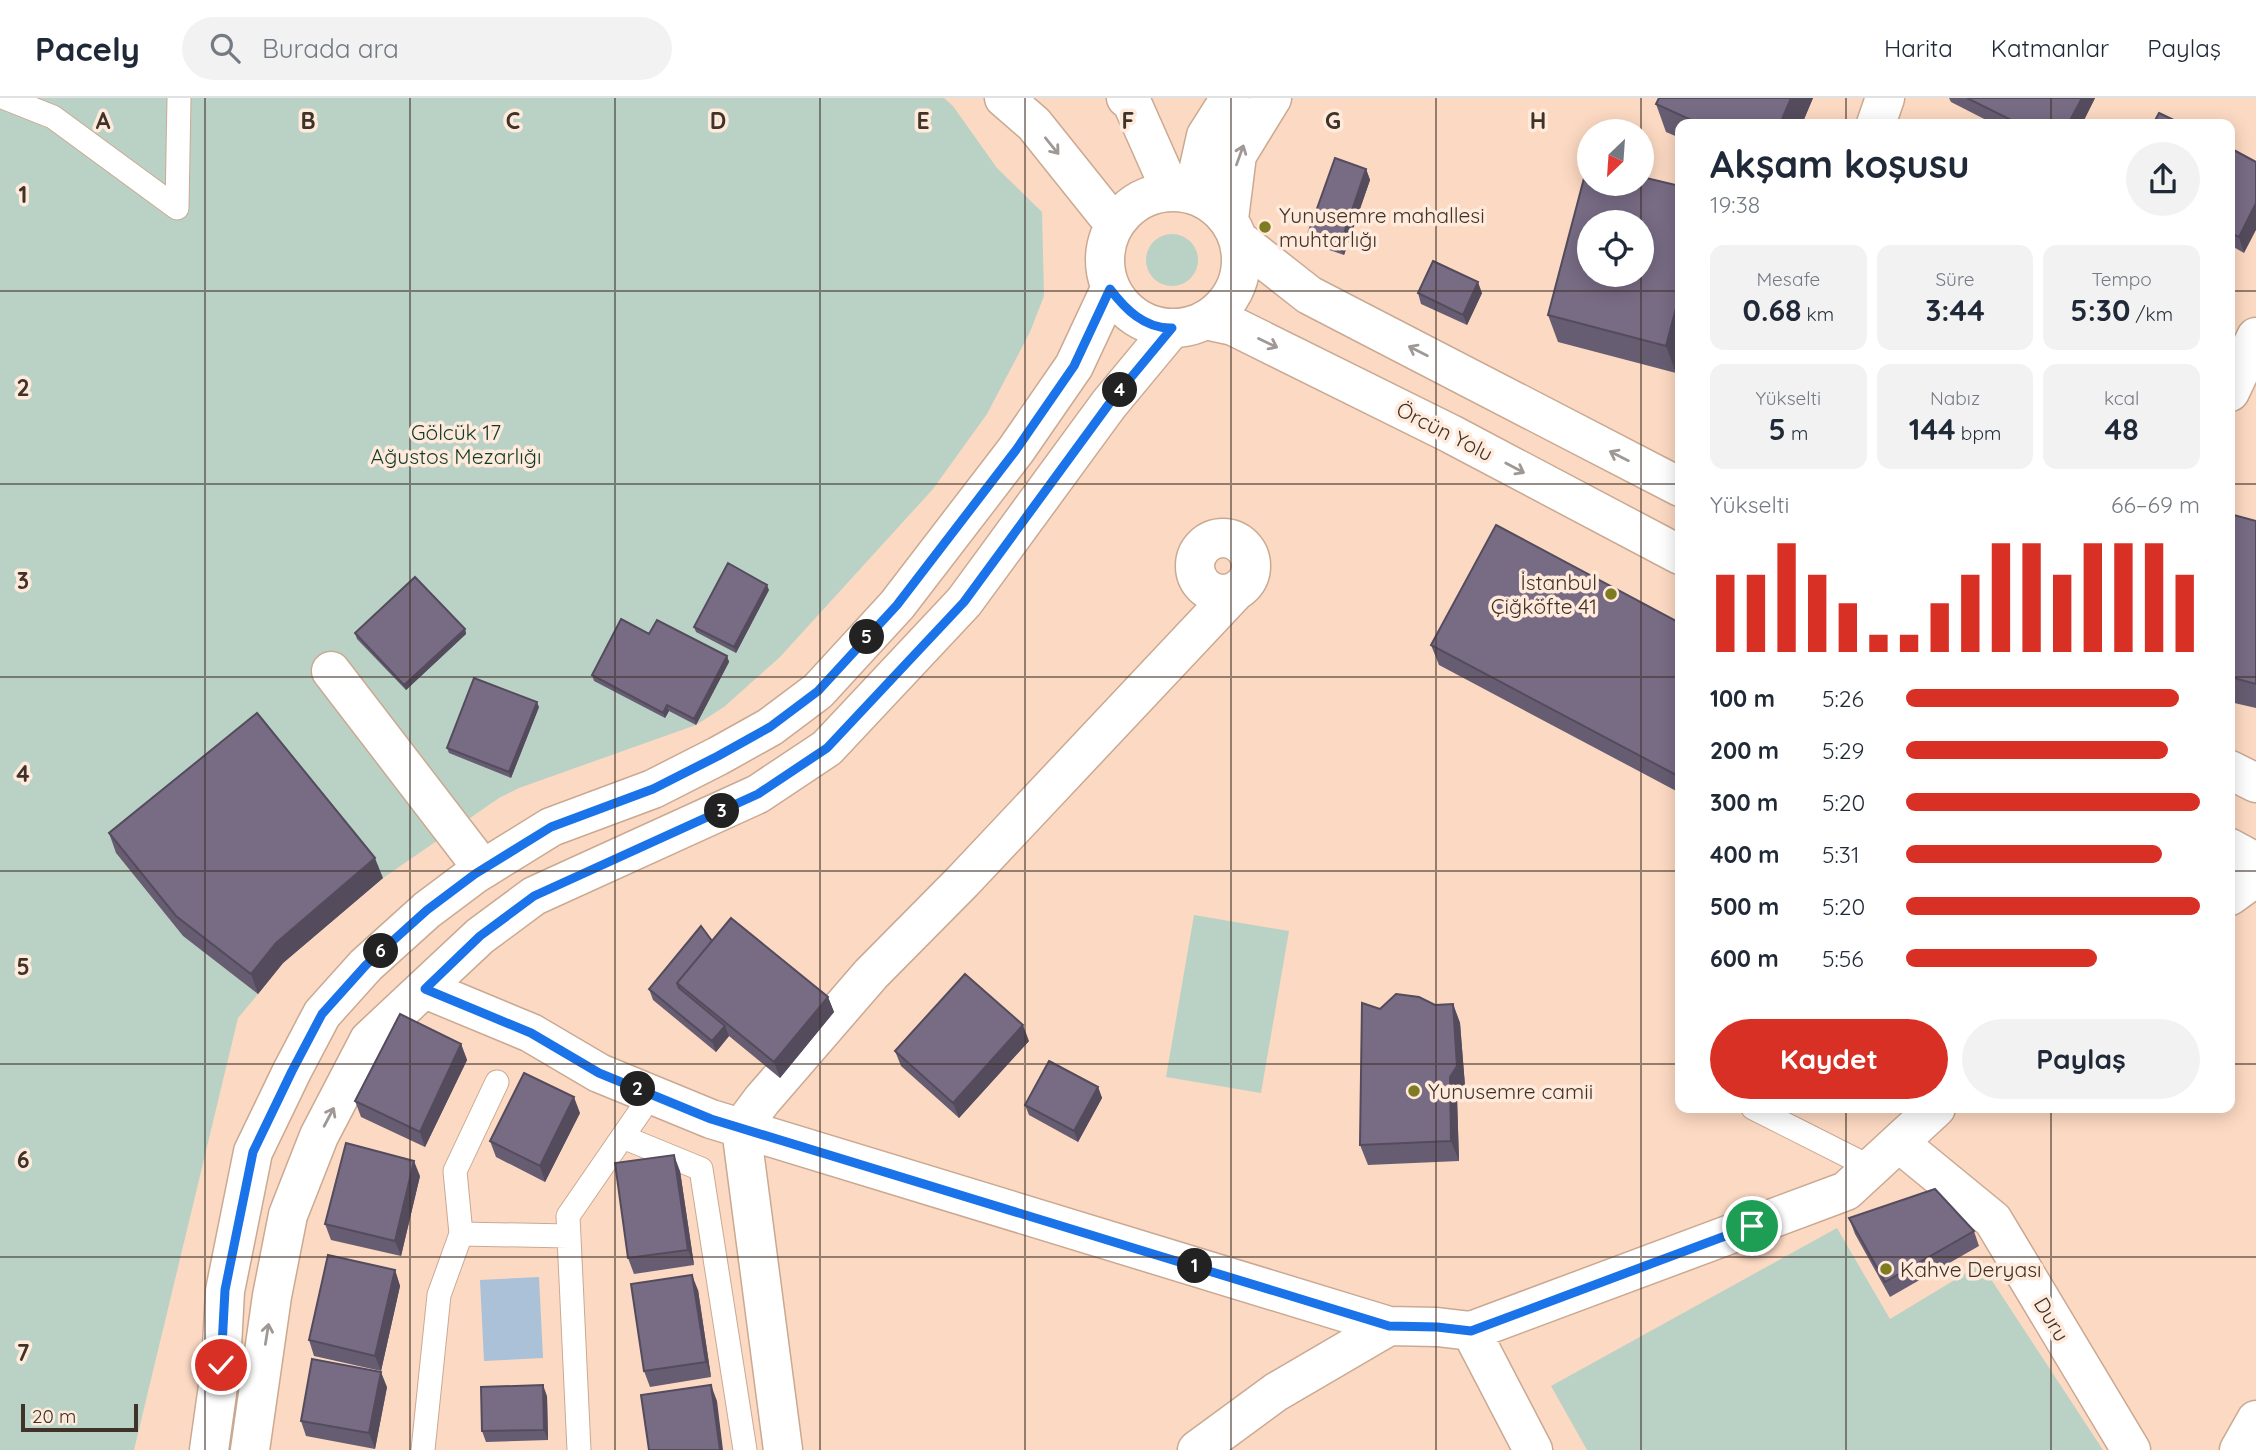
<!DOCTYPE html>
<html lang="tr">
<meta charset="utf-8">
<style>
:root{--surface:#fff;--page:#f2f2f3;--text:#1f2937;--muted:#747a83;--line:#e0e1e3;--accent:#d93025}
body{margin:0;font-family:Quicksand,sans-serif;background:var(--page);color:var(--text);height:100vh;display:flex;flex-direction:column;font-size:26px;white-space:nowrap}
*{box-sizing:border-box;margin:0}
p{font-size:23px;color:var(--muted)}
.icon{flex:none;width:38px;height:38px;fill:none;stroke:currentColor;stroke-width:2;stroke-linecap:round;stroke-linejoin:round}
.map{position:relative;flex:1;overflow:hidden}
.side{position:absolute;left:1675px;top:21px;width:560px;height:994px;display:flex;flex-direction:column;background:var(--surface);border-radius:14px;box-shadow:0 4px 18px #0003}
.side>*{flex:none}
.needle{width:46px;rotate:205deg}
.tools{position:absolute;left:1577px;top:21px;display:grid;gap:14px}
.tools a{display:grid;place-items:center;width:77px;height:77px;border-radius:50%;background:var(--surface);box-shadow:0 4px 18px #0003;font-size:35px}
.scale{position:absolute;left:21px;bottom:18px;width:117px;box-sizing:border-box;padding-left:7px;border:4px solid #3f3229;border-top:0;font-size:19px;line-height:24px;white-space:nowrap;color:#3f3229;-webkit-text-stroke:5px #ffeadb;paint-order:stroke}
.pin{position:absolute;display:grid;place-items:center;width:60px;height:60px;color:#fff;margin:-30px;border:4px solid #fff;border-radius:50%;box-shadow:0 2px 7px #0007}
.km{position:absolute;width:35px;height:35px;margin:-18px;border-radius:50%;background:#222;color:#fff;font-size:19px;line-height:35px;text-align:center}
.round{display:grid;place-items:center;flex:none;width:74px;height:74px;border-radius:37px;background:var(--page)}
.summary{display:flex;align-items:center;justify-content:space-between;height:119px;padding:0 35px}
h1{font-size:38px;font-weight:700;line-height:52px}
.figures{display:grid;grid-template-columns:repeat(3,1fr);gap:10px;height:119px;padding:7px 35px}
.figures div{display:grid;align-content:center;border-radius:14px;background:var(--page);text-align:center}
.figures b{font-size:30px;font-weight:700}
.figures small{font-size:19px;font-weight:400}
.figures p{font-size:19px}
.chart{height:196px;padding:14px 35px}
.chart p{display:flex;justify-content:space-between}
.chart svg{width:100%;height:126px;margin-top:7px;stroke:var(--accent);stroke-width:6}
.primary-button{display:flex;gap:14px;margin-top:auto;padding:14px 35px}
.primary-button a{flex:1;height:80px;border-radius:42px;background:var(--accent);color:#fff;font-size:28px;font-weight:700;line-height:80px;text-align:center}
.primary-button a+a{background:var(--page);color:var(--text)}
ul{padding:0 35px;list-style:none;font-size:23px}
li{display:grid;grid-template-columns:112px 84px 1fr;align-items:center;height:52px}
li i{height:18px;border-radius:9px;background:var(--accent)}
header{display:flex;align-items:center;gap:42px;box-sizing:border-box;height:98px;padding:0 35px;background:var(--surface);border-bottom:2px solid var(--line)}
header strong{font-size:33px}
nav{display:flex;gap:38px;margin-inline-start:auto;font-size:24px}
.search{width:490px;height:63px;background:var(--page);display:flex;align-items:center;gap:18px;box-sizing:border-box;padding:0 24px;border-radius:38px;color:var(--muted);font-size:26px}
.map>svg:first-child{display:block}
.green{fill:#bad2c6}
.water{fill:#aac1d8}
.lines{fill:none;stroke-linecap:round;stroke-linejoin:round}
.lane-casing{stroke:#caa992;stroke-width:25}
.street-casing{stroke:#caa992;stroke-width:41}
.secondary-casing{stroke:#caa992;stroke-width:41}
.lane{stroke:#fff;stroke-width:23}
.street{stroke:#fff;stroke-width:38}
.secondary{stroke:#fff;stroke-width:38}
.wall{fill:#675d72}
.shaded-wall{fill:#544c5d}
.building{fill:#786c85;stroke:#544c5d;stroke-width:2;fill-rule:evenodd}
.oneway{stroke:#9f9894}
.route-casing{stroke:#fff;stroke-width:14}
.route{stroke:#1a73e8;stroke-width:9}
.grid{fill:none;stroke:#3f3229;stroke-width:2;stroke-opacity:0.55}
.poi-dot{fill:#7f7b22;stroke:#ffeadb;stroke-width:2.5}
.labels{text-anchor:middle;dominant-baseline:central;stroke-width:7;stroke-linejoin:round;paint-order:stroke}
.poi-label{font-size:21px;fill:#3f3229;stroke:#ffeadb;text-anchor:start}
.street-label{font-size:21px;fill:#3f3229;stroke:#ffeadb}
.park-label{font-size:21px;fill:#0e3b2b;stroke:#ffeadb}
.grid-label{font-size:23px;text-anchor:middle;font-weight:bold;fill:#3f3229;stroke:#ffeadb;stroke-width:7;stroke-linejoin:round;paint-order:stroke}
</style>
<header>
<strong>Pacely</strong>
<div class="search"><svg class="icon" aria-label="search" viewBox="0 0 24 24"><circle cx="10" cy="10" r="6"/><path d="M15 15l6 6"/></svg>Burada ara</div>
<nav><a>Harita</a><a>Katmanlar</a><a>Paylaş</a></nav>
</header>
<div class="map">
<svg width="2256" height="1352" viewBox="0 0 2256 1352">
<rect width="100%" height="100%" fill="#fcd9c2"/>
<path class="green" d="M0,0h944l9,8 44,62 45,44 2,84 -14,36 -43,82 -54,75 -153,168 -56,50 -28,18 -177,63 -20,10 -116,80 -119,-145 -148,120 67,83 75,58 -20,24 -104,432h-134z
M1146 162a26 26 0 1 1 52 0a26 26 0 1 1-52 0Z
M1194,817l95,16 -28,162 -95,-16z
M1837,1130l53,91 91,-55 122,186h-516l-36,-64z"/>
<path class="water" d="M539,1179l4,81 -59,3 -4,-81z"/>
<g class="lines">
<g class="lane-casing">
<path id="lane" d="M5,0l48,19 124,91 2,-110
M1753,1010l119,60
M623,1039l78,32 44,281
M461,1136l-6,-63 42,-89
M423,1352l16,-155 22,-61 108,2
M579,1352l-11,-234 84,-122"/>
</g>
<g class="street-casing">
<path id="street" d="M1876,26l9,-26
M2230,294l26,-55
M1195 468a28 28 0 1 1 56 0a28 28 0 1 1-56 0Z
M331,573l152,198
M741,1030l21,-28 109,-126 92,-93 272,-289
M1899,1045l94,77 138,230
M2239,1352l17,-30"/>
</g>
<g class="secondary-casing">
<path id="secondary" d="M1004,0l30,26 80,100
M1126,0l6,5 39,88
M1105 162a68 68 0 1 1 136 0a68 68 0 1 1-136 0Z
M1193,96l13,-58 24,-38
M1229,121l8,-64 35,-57
M1239,142l70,55 371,192
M1205,222l28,6 218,108 229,121
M2230,672l26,13
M2230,750l26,14
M2230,798l26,-19
M425,891l106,44 68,40 112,46 678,207 48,1 34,4 375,-140 90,-83
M741,1030l42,322
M1471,1233l62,119
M209,1352l12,-85 4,-74 28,-139 39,-81 30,-57 44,-49 61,-55 48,-36 76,-47 102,-38 65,-33 52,-29 48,-36 79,-86 119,-155 58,-84 36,-77
M250,1352l22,-154 16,-81 31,-79 50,-96 111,-104 54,-40 224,-102 69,-46 137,-146 145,-198 63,-76
M1197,1352l79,-58 113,-66"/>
</g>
<use href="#lane" class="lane"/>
<use href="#street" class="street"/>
<use href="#secondary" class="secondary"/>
</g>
<path class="wall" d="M1659,0h154l-11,26h-122v14l-14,-6 -10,-28z
M1949,0h146l-13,26h-88l-43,-22z
M2230,50l14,105 -14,-8z
M1366,71l4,11 -26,75 -32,-11 -4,-10z
M1680,88v171l-4,16 -118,-31 -10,-27z
M1418,195h64l-15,32 -46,-21z
M2230,416l26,7v187l-26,-6z
M769,492l-33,63 -40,-21 -2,-5z
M1680,525v170l-241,-128 -8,-20z
M465,531l1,5 -60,56 -49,-51 -2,-6z
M649,536l78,22 2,6 -33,63 -27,-14 -4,7 -71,-37 -2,-6z
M539,609l-28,71 -62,-25 -2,-5z
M109,735l274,45 -100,85 -25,31 -75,-58 -67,-83z
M712,843l116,56 6,15 -54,66 -51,-42 -13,16 -63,-52 -4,-11z
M1453,906l7,19 5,63 -8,11 2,64 -91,4 -8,-20 75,-140z
M1029,943l-70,77 -58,-52 -6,-15z
M461,946l6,16 -42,87 -64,-30 -6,-16z
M1098,989l4,11 -24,44 -49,-27 -4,-10z
M580,1015l-35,69 -49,-25 -6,-16z
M680,1073l14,94 -60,9 -6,-16z
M420,1078l-19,80 -70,-16 -6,-16z
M1849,1120l125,13 5,15 -89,51 -35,-63z
M395,1172l5,16 -19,85 -67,-15 -5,-16z
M698,1192l13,87 -61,10 -6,-16z
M387,1289l-12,62 -69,-13 -5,-15z
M547,1298l1,44 -62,2 -4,-11z"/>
<path class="shaded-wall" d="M1791,0h22l-11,26h-22z
M2082,0h13l-13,26h-14z
M1366,71l4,11 -26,75 -4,-10z
M2256,105v27l-12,23 -5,-16z
M1478,184l4,11 -15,32 -4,-10z
M1680,195v64l-4,16 -10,-27z
M767,487l2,5 -33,63 -2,-6z
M465,531l1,5 -60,56 -2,-5z
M727,558l2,6 -33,63 -2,-6z
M537,604l2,5 -28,71 -2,-6z
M667,607l2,6 -4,7 -2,-5z
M375,760l8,20 -100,85 -25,31 -7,-20 25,-31z
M828,899l6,15 -54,66 -6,-16z
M1453,906l7,19 5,63 -8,11 2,64 -8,-20 -1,-64z
M1023,927l6,16 -70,77 -6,-15z
M725,928l4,10 -13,16 -4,-11z
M461,946l6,16 -42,87 -5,-15z
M1098,989l4,11 -24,44 -4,-11z
M574,999l6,16 -35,69 -5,-16z
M674,1057l6,16 14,94 -6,-15z
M414,1063l6,15 -19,80 -6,-15z
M395,1172l5,16 -19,85 -6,-15z
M692,1177l6,15 13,87 -5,-15z
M381,1274l6,15 -12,62 -6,-16z
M543,1287l4,11 1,44 -4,-10z
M711,1287l6,16 6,49h-3z"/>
<path class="building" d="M1659,0h132l-11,26h-80l-44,-20z
M1967,0h115l-14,26h-49z
M2159,15l23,11h-29z
M2230,50l26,14v41l-17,34 -9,-4z
M1335,60l31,11 -26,76 -32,-11z
M1588,65l1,21h53v-7l38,9v107l-14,53 -118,-31zM1589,124h53v53h-53z
M1433,163l45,21 -15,33 -45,-22z
M2230,416l26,7v163l-26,-7z
M1496,427l184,98v154l-249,-132z
M728,465l39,22 -33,62 -40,-20z
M415,479l50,52 -61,56 -49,-52z
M621,521l28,15 8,-14 70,36 -33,63 -27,-14 -4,8 -71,-38z
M474,580l63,24 -28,70 -62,-24z
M257,615l118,145 -99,85 -25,31 -75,-58 -67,-83z
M731,820l97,79 -54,65 -97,-79z
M701,828l11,15 -35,42 2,5 46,38 -13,15 -63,-52z
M965,876l58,51 -70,78 -58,-52z
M1396,896l23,3 16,8 18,-1 4,62 -7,11 1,64 -91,4 2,-142 18,6z
M400,916l61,30 -41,88 -65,-31z
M1049,963l49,26 -24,44 -49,-26z
M524,975l50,24 -34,69 -50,-25z
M346,1045l68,18 -19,80 -70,-17z
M674,1057l14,95 -60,8 -13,-95z
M1935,1091l39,42 -89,51 -36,-64z
M328,1157l67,15 -20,86 -66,-16z
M692,1177l14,87 -62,9 -13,-87z
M312,1261l69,13 -12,61 -68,-12z
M543,1287l1,45 -62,1 -1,-44z
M711,1287l9,65h-71l-8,-55z"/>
<defs><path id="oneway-shaft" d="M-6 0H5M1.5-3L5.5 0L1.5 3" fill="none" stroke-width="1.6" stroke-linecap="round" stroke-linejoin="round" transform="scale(1.75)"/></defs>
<g class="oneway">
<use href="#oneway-shaft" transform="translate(1052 48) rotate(51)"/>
<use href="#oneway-shaft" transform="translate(1240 57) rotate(-70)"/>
<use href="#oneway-shaft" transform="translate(1268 245) rotate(26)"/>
<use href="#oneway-shaft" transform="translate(1418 253) rotate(-153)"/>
<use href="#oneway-shaft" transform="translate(1619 358) rotate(-153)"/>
<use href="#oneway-shaft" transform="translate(1515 370) rotate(28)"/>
<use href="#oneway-shaft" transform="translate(329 1019) rotate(-62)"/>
<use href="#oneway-shaft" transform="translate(267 1236) rotate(-81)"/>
</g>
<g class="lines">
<g class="route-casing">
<path id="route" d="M221,1267l4,-75 28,-138 39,-81 30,-57 44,-49 61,-55 48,-36 76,-47 102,-38 65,-33 52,-29 48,-36 79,-86 119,-155 58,-84 36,-77c15,20 35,40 62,39l-63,76 -145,198 -137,146 -69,46 -224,102 -54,40 -55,53 106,44 68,40 112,46 678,207 48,1 34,4 281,-105"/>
</g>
<use href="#route" class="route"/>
</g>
<path class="grid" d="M205,0v1352M410,0v1352M615,0v1352M820,0v1352M1025,0v1352M1231,0v1352M1436,0v1352M1641,0v33M1846,0v26M2051,0v26M1641,86v38M1641,177v1175M0,193h1680M2230,193h26M0,386h1680M2230,386h26M0,579h1680M2230,579h26M0,773h1680M2230,773h26M0,966h1680M2230,966h26M1846,1010v342M2051,1010v342M0,1159h2256"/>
<g class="poi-dot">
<circle cx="1265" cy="129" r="7"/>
<circle cx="1611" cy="496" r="7"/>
<circle cx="1414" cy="993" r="7"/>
<circle cx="1886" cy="1171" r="7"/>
</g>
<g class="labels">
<g class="poi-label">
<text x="1279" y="117">Yunusemre mahallesi<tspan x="1279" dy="24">muhtarlığı</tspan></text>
<text x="1597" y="484" text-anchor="end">İstanbul<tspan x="1597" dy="24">Çiğköfte 41</tspan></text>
<text x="1428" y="993">Yunusemre camii</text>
<text x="1900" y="1171">Kahve Deryası</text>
</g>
<g class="street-label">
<text transform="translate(1445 333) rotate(27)">Örcün Yolu</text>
<text transform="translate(2052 1221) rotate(59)">Duru</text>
</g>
<g class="park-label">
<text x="456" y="334">Gölcük 17<tspan x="456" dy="24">Ağustos Mezarlığı</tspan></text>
</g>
</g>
<g class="grid-label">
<text x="103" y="31">A</text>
<text x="308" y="31">B</text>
<text x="513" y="31">C</text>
<text x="718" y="31">D</text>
<text x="923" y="31">E</text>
<text x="1128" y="31">F</text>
<text x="1333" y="31">G</text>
<text x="1538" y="31">H</text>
<text x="23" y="105">1</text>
<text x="23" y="298">2</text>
<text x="23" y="491">3</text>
<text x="23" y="684">4</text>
<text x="23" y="877">5</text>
<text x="23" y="1070">6</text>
<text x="23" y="1263">7</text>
</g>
</svg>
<div class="tools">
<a><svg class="needle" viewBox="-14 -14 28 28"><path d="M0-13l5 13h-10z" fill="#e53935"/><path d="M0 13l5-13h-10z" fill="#747a83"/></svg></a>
<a><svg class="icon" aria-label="locate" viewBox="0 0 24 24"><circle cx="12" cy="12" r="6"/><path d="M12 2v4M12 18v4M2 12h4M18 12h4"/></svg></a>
</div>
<div class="scale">20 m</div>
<div class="pin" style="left:1752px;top:1128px;background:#1e9e55"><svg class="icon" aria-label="arrive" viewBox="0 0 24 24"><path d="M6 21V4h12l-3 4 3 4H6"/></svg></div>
<div class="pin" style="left:221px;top:1267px;background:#d93025"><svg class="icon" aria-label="check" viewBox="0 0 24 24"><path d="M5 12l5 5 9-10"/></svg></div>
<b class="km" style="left:1195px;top:1168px">1</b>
<b class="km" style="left:638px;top:991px">2</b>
<b class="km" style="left:722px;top:713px">3</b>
<b class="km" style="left:1120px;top:292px">4</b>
<b class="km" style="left:867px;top:539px">5</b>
<b class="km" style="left:381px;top:853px">6</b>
<section class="side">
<div class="summary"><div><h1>Akşam koşusu</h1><p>19:38</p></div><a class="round"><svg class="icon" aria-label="share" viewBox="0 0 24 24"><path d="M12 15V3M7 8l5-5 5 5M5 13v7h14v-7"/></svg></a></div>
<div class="figures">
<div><p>Mesafe</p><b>0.68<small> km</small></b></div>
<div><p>Süre</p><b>3:44</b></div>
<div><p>Tempo</p><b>5:30<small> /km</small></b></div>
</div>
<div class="figures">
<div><p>Yükselti</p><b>5<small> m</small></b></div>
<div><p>Nabız</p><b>144<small> bpm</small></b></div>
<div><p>kcal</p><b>48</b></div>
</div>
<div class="chart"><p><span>Yükselti</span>66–69 m</p>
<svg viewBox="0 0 160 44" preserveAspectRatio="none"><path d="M5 44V17M15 44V17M25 44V6M35 44V17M45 44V27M55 44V38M65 44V38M75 44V27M85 44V17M95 44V6M105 44V6M115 44V17M125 44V6M135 44V6M145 44V6M155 44V17"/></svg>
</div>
<ul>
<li><b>100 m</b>5:26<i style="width:93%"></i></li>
<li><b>200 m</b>5:29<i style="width:89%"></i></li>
<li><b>300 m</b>5:20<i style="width:100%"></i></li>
<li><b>400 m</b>5:31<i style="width:87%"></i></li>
<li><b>500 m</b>5:20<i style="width:100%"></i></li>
<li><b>600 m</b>5:56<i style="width:65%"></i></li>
</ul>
<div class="primary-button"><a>Kaydet</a><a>Paylaş</a></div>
</section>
</div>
